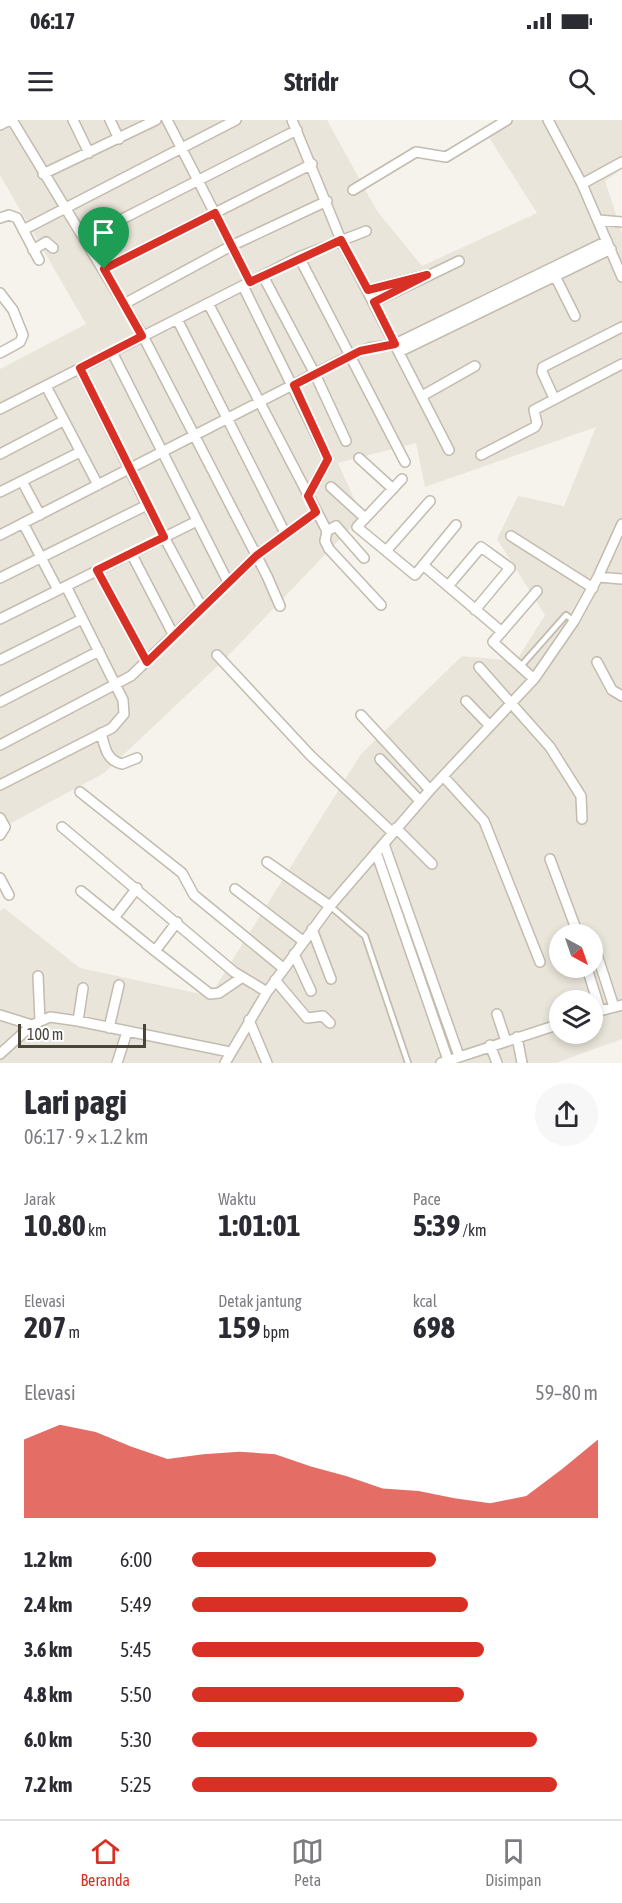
<!DOCTYPE html>
<html lang="id">
<meta charset="utf-8">
<style>
:root{--surface:#fff;--page:#f7f7f7;--text:#2b2b33;--muted:#7c7c81;--line:#e1e1e2;--accent:#d93025}
body{margin:0;font-family:"Asap Condensed",sans-serif;background:var(--page);color:var(--text);height:100vh;display:flex;flex-direction:column;font-size:22px;white-space:nowrap}
*{box-sizing:border-box;margin:0}
p{font-size:20px;color:var(--muted)}
.icon{flex:none;width:33px;height:33px;fill:none;stroke:currentColor;stroke-width:2;stroke-linecap:round;stroke-linejoin:round}
.map{position:relative;height:943px;overflow:hidden}
.details{display:flex;flex-direction:column;background:var(--surface);flex:1}
.details>*{flex:none}
.needle{width:39px;rotate:140deg}
.fabs{position:absolute;left:549px;top:804px;display:grid;gap:12px}
.fabs a{display:grid;place-items:center;width:54px;height:54px;border-radius:50%;background:var(--surface);box-shadow:0 3px 9px #0003;font-size:30px}
.scale{position:absolute;left:18px;bottom:15px;width:128px;box-sizing:border-box;padding-left:6px;border:3px solid #4b4439;border-top:0;font-size:16px;line-height:21px;white-space:nowrap;color:#4b4439;-webkit-text-stroke:4px #fff;paint-order:stroke}
.pin{position:absolute;display:grid;place-items:center;width:51px;height:51px;color:#fff;margin:-62px -26px;border-radius:50% 50% 50% 0;rotate:-45deg;box-shadow:0 0 6px #0007}
.pin .icon{rotate:45deg}
.round{display:grid;place-items:center;flex:none;width:63px;height:63px;border-radius:32px;background:var(--page)}
.headline{display:flex;align-items:center;justify-content:space-between;height:102px;padding:0 24px}
h1{font-size:33px;font-weight:700;line-height:45px}
.stats{display:grid;grid-template-columns:repeat(3,1fr);gap:9px;height:102px;padding:6px 24px}
.stats div{display:grid;align-content:center}
.stats b{font-size:30px;font-weight:700}
.stats small{font-size:16px;font-weight:400}
.stats p{font-size:16px}
.chart{height:168px;padding:12px 24px}
.chart p{display:flex;justify-content:space-between}
.chart svg{width:100%;height:108px;margin-top:6px;fill:var(--accent);opacity:.7}
ul{padding:0 24px;list-style:none;font-size:20px}
li{display:grid;grid-template-columns:96px 72px 1fr;align-items:center;height:45px}
li i{height:15px;border-radius:8px;background:var(--accent)}
.status{display:flex;justify-content:space-between;align-items:center;height:42px;padding:0 30px;background:var(--surface);direction:ltr}
.status svg{height:16px;fill:currentColor}
header{display:flex;justify-content:space-between;align-items:center;height:78px;padding:0 24px;background:var(--surface);font-size:27px;font-weight:700}
.tabs{display:flex;justify-content:space-around;align-items:center;height:84px;border-top:2px solid var(--line);background:var(--surface);font-size:16px;color:var(--muted)}
.tabs a{display:grid;justify-items:center;gap:3px}
.tabs .selected{color:var(--accent)}
.map>svg:first-child{display:block}
.residential{fill:#eae5da;fill-rule:evenodd}
.lines{fill:none;stroke-linecap:round;stroke-linejoin:round}
.service-casing{stroke:#c2bbae;stroke-width:8}
.minor-casing{stroke:#c2bbae;stroke-width:12}
.service{stroke:#fff;stroke-width:4.5}
.minor{stroke:#fff;stroke-width:9}
.route-casing{stroke:#fff;stroke-width:12}
.route{stroke:#d93025;stroke-width:8}
</style>
<div class="status"><b>06:17</b><svg viewBox="0 0 49 12"><path d="M0 12V9h3v3zM5 12V6h3v6zM10 12V3h3v9zM15 12V0h3v12zM26 1h20v11H26zM47 4h2v5h-2z"/></svg></div>
<header><svg class="icon" aria-label="menu" viewBox="0 0 24 24"><path d="M4 6h16M4 12h16M4 18h16"/></svg>Stridr<svg class="icon" aria-label="search" viewBox="0 0 24 24"><circle cx="10" cy="10" r="6"/><path d="M15 15l6 6"/></svg></header>
<div class="map">
<svg width="622" height="943" viewBox="0 0 622 943">
<rect width="100%" height="100%" fill="#f6f3ec"/>
<path class="residential" d="M0,0h327l50,91 45,55 115,-53 -54,-85 13,-8h126v49l-17,12 17,52v806l-66,24h-556v-152l4,-3 76,60 130,28 151,-242 101,-98 54,5 29,-46 -48,-76 21,-43 46,10 32,-79 -171,60 -9,-44 -78,20 24,53 -137,143 -121,114 -104,56v-460l86,-45 -86,-149zM560,814h32v34h-32zM560,880h32v34h-32z"/>
<g class="lines">
<g class="service-casing">
<path id="service" d="M521,546l45,-51 8,6
M330,786l35,30 43,127"/>
</g>
<g class="minor-casing">
<path id="minor" d="M12,0l131,216 124,240 13,30
M73,0l16,33
M110,0l9,19
M167,0l83,162
M292,0l49,120 108,210
M548,0l34,64 40,93
M0,5l10,-5
M43,54l113,-54
M582,64l40,-22
M353,70l63,-38 30,5 61,-37
M0,98l9,-3 8,3 22,42
M599,100l23,2
M23,110l213,-110
M85,118l212,-108
M33,130l13,-8 7,6
M299,137l106,205
M104,149l208,-105
M552,150l23,46
M263,156l52,98 31,67
M243,166l85,173 -20,37
M368,170l54,-14
M0,173l13,17 10,25 -3,7 -20,11
M374,182l85,-41
M208,183l119,228 -2,10 4,8 52,56
M124,184l107,-58 96,-45
M177,199l108,214
M112,232l116,230
M399,232l212,-103
M80,248l67,137 55,103
M46,266l52,99
M422,276l53,-30
M554,278l-12,-26 1,-5 79,-40
M0,289l299,-152 67,-26
M0,334l63,-33
M481,335l54,-28 2,-4 -3,-13 88,-46
M359,338l34,31
M402,359l-45,48 58,48 41,-50
M22,361l18,34
M331,367l34,31
M0,372l80,-40
M23,403l35,67
M327,411l9,-5 28,32
M0,415l351,-180 18,-7 26,-4 212,-103
M511,416l82,52
M386,431l44,-50
M131,433l42,81
M423,445l79,67
M97,450l50,92
M598,457l24,2
M0,458l147,-73
M448,466l33,-39 29,21 -35,42
M0,499l197,-98
M217,535l94,101 82,77
M0,540l82,-41
M597,542l15,28 10,6
M479,547l71,80 31,49 1,23
M534,559l-41,-37 44,-51
M466,581l24,25
M0,582l99,-51
M361,595l69,75
M101,613c4,14 5,27 21,31l15,-6
M0,625l131,-69 125,-120 60,-44
M380,639l40,42
M443,656l41,45 56,141
M0,665l112,-57 12,-14 -1,-14 -57,-114
M80,672l102,81 12,22 89,73
M0,698l5,9 -5,8
M62,707l172,145 33,20
M396,708l36,36
M384,724l75,212
M376,732l72,208
M550,739l28,75
M267,742l63,44
M0,758l9,17
M235,769l68,52
M81,771l74,60 22,-29
M114,798l23,-30
M312,809l19,50
M592,819l22,68
M155,831l55,43 9,-1 22,-15
M294,834l17,37
M587,848l13,42
M38,856l2,44
M275,860l32,38 16,-2 7,7
M592,893l30,-8
M497,894l9,27
M0,895l32,10
M249,900l18,43
M78,901l5,-33
M109,908l10,-43
M517,917l5,26
M490,925l7,18
M0,934l32,-29 18,-8 28,4 152,31
M117,943l10,-31
M225,943l42,-71 63,-86 100,-116 104,-111 40,-58 24,-44 24,-53
M441,943l119,-39"/>
</g>
<use href="#service" class="service"/>
<use href="#minor" class="minor"/>
</g>
<g class="lines">
<g class="route-casing">
<path id="route" d="M215,93l35,69 91,-42 27,50 59,-15 -53,27 21,42 -35,7 -66,34 34,74 -20,37 8,16 -60,44 -109,106 -50,-92 67,-33 -84,-169 62,-32 -38,-67z"/>
</g>
<use href="#route" class="route"/>
</g>
</svg>
<div class="fabs">
<a><svg class="needle" viewBox="-14 -14 28 28"><path d="M0-13l5 13h-10z" fill="#e53935"/><path d="M0 13l5-13h-10z" fill="#7c7c81"/></svg></a>
<a><svg class="icon" aria-label="layers" viewBox="0 0 24 24"><path d="M12 4l9 5-9 5-9-5zM3 14l9 5 9-5"/></svg></a>
</div>
<div class="scale">100 m</div>
<div class="pin" style="left:104px;top:149px;background:#1e9e55"><svg class="icon" aria-label="arrive" viewBox="0 0 24 24"><path d="M6 21V4h12l-3 4 3 4H6"/></svg></div>
</div>
<section class="details">
<div class="headline"><div><h1>Lari pagi</h1><p>06:17 · 9 × 1.2 km</p></div><a class="round"><svg class="icon" aria-label="share" viewBox="0 0 24 24"><path d="M12 15V3M7 8l5-5 5 5M5 13v7h14v-7"/></svg></a></div>
<div class="stats">
<div><p>Jarak</p><b>10.80<small> km</small></b></div>
<div><p>Waktu</p><b>1:01:01</b></div>
<div><p>Pace</p><b>5:39<small> /km</small></b></div>
</div>
<div class="stats">
<div><p>Elevasi</p><b>207<small> m</small></b></div>
<div><p>Detak jantung</p><b>159<small> bpm</small></b></div>
<div><p>kcal</p><b>698</b></div>
</div>
<div class="chart"><p><span>Elevasi</span>59–80 m</p>
<svg viewBox="0 0 160 44" preserveAspectRatio="none"><path d="M0 44V12L10 6L20 9L30 15L40 20L50 18L60 17L70 18L80 23L90 27L100 32L110 33L120 36L130 38L140 35L150 24L160 12V44z"/></svg>
</div>
<ul>
<li><b>1.2 km</b>6:00<i style="width:60%"></i></li>
<li><b>2.4 km</b>5:49<i style="width:68%"></i></li>
<li><b>3.6 km</b>5:45<i style="width:72%"></i></li>
<li><b>4.8 km</b>5:50<i style="width:67%"></i></li>
<li><b>6.0 km</b>5:30<i style="width:85%"></i></li>
<li><b>7.2 km</b>5:25<i style="width:90%"></i></li>
</ul>
</section>
<nav class="tabs">
<a class="selected"><svg class="icon" aria-label="home" viewBox="0 0 24 24"><path d="M3 11l9-7 9 7M6 9v11h12V9"/></svg>Beranda</a>
<a><svg class="icon" aria-label="map" viewBox="0 0 24 24"><path d="M3 6l6-2 6 2 6-2v14l-6 2-6-2-6 2zM9 4v14M15 6v14"/></svg>Peta</a>
<a><svg class="icon" aria-label="saved" viewBox="0 0 24 24"><path d="M7 4h10v16l-5-4-5 4z"/></svg>Disimpan</a>
</nav>
